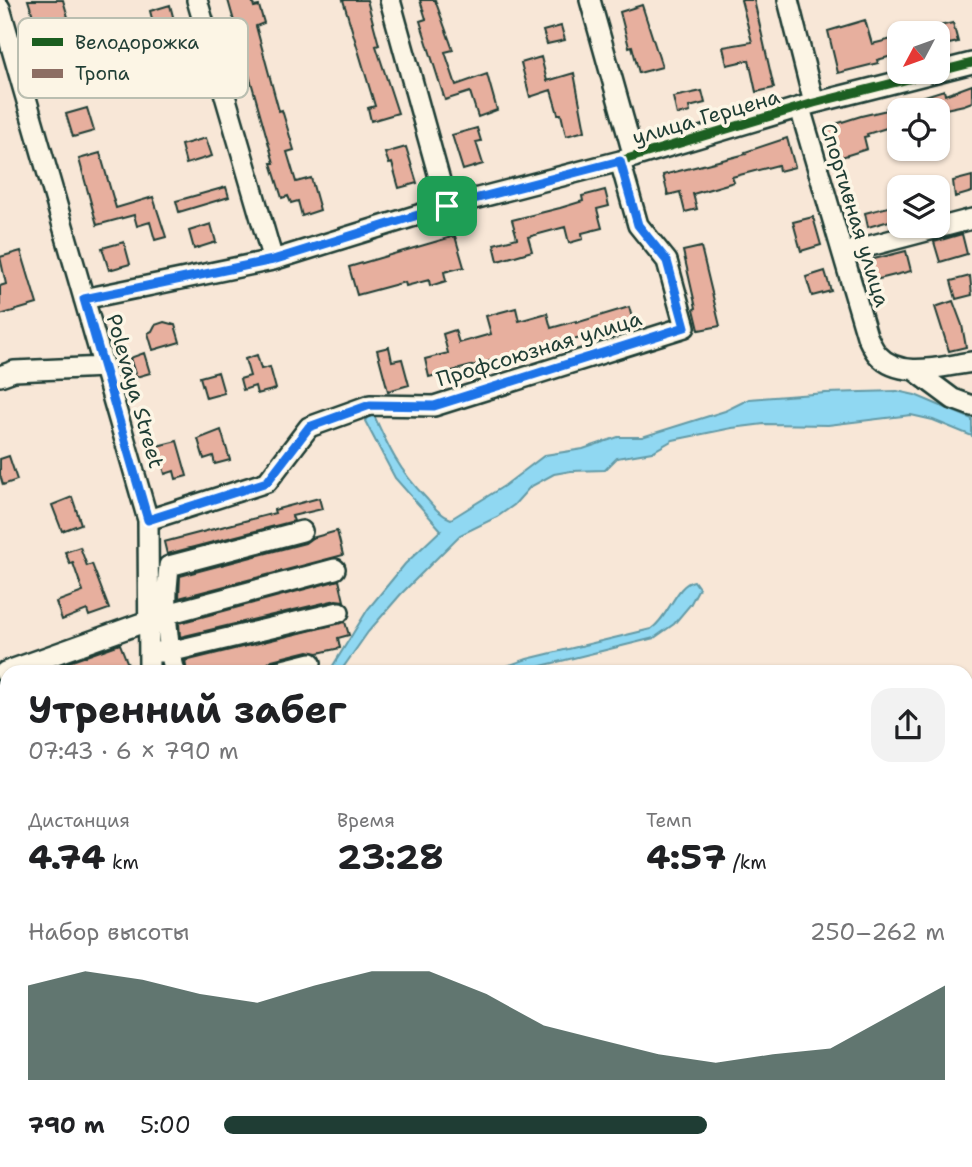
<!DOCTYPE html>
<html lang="ru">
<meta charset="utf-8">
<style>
:root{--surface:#fff;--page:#f2f2f2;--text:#202124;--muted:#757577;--accent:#1f3d34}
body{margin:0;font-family:"Shantell Sans",sans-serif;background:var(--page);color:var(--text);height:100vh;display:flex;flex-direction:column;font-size:26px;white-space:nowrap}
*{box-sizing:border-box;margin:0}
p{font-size:23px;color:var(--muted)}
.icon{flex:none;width:38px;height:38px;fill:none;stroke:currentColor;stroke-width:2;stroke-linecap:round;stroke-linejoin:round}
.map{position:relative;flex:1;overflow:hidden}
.panel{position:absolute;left:0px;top:665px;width:973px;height:502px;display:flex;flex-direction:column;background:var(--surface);border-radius:21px 21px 0 0;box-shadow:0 2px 5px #0004}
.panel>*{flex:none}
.needle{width:46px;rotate:229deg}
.fabs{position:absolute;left:887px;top:21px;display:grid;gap:14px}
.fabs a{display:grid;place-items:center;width:63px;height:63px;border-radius:14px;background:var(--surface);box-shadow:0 2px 5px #0004;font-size:35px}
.pin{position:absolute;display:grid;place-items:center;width:60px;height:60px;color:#fff;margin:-30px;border-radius:14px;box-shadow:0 4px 10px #0006}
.round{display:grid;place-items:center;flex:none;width:74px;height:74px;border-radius:21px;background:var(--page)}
.overview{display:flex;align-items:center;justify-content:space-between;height:119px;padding:0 28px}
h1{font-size:38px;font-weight:700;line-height:52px}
.metrics{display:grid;grid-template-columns:repeat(3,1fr);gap:10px;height:119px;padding:7px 28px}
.metrics div{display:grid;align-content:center}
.metrics b{font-size:35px;font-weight:700}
.metrics small{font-size:19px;font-weight:400}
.metrics p{font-size:19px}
.chart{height:196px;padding:14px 28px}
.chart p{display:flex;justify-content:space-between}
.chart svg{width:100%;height:126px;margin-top:7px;fill:var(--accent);opacity:.7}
ul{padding:0 28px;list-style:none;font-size:23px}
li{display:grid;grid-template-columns:112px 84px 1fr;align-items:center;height:52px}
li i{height:18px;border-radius:9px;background:var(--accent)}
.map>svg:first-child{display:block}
.green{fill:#d0dc8f;stroke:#788c62;stroke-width:2}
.water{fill:#90d8f2;stroke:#639aa6;stroke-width:2}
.building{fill:#e7af9e;stroke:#1f3d34;stroke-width:2}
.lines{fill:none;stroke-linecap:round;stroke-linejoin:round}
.minor-casing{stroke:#1f3d34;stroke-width:24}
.minor{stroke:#fcf5e5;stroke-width:19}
.rail-casing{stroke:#1f3d34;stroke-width:7}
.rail{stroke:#fcf5e5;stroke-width:4.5;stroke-dasharray:13;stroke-linecap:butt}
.quiet{stroke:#8d6e63;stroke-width:7;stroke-dasharray:14 7;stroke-linecap:butt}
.cycleway-casing{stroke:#fcf5e5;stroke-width:13}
.cycleway{stroke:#1b5e20;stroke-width:9}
.route-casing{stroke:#fff;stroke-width:14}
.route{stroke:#1a73e8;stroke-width:9}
.labels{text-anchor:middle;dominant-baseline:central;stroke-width:7;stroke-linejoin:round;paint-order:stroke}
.street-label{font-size:21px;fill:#1f3d34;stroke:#fcf5e5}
.key{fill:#fcf5e5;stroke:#babeb0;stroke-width:2}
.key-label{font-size:19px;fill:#1f3d34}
</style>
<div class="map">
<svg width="972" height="1167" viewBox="0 0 972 1167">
<rect width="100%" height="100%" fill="#f8e7d7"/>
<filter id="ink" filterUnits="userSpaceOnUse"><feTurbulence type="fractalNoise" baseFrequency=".0143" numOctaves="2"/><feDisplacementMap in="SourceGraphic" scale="14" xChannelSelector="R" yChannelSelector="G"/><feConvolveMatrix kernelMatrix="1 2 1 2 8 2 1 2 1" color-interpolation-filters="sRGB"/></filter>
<g filter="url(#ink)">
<path class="green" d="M972,889v132l-6,-8v-120z"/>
<path class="water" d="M897,391l18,4 57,24v17l-39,-16 -22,-5 -83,10 -64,-1 -32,4 -59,12 -21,12 -35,6 -12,12 -34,1 -17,3 -24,13 -16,18 -17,12 -37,18 -59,59 -33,38 -28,40h-11l39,-63 37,-45 36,-34 -46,-52 -30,-57 4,-7 4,-1c16,36 26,57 53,85 8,9 14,17 25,21l53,-33 41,-31 38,-6 35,-12h24l83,-26 24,-12 77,-6z
M694,581l5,7 -9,17 -16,19 -20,14 -137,34h-27l37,-13 124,-30c18,-12 25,-45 43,-48z"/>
<path class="building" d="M28,0h35l5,17 -14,4 7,25 -17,5z
M228,0h24l2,7 5,-1 5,17 -8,3 23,85 3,-1 12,40 -7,2 9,30 15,-4 9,32 -18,6 -4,-15 -7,2 -3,-7 -6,2 -11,-35h3z
M343,0h24l12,45 -3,1 22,67 -27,8 -3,-13 7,-2z
M420,0h15l18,50 -8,2 11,33 31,-11 10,36 -19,7 -8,-25 -25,8 -25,-79 6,-2z
M741,0h13l20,88 -18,4 -7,-32 -22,5 -4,-18 29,-5z
M170,5l5,19 -20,6 -5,-19z
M642,5l20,62 -23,6 -7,-27 -3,1 -9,-35z
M865,20l7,24 28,-7v17l-23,6 1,3 -40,10 -10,-42z
M953,23l5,19 -14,3 -5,-19z
M561,26l4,14 -18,4 -4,-13z
M541,57l6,24 27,-8 11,58 -19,5 -5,-22h-3l-7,-24 -21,7 -9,-34z
M972,85v17l-8,3 -23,5h-49l4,15 -29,9 1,2 -4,1 3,12 -35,11 -9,-32 38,-12 26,-6 -1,-2 58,-18 1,5z
M702,91l3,12 -16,4 1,5 -13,3 -4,-18z
M87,108l7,23 -21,6 -7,-23z
M477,128l4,13 -5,1 7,22 -20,6 -11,-35z
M206,138l6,18 -26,8 -5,-19z
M787,138l8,29 -16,4 -1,-6 -46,12 2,5 -41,12 4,15 -12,3 -5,-20 -12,3 -5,-20 83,-21 -1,-2z
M406,147l11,36 -18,5 -7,-25 -3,1 -4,-11z
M100,153l16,55 37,-11 13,40 -11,3 -5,-18 -13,4 -3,-11 -37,10 -18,-66z
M972,176v16l-17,5 -2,-16z
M226,187l3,10 -50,15 -3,-11z
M605,190l4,16 -12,3 5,19 -20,5 1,6 -14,4 -4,-16 -37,10 4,14 -34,10 -4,-17 23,-6 -5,-18 48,-12 23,-7 -1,-5z
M900,204v14l-32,9 -3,-14z
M813,217l8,28 -20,6 -8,-29z
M211,224l5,18 -22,7 -5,-18z
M962,234l5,20 -27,8 -6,-20z
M455,236l9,31 -20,5 2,9 -16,5 -1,-6 -23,6 -1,-4 -48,13 -8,-28z
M124,242l6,22 -21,6 -7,-22z
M701,247l19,79 -21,4 -5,-21 2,-1 -13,-57z
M21,251l16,53 -37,11v-29l6,-2 -6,-27z
M906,251l5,20 -36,9 -5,-20z
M825,271l6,20 -19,5 -6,-19z
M970,276l2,19 -16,4 -5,-18z
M953,301l9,24 4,22 -17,4 -14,-44z
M629,307l5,18 -29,8 1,2 -12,4 -1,-4 -37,9 1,4 -12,3 -1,-4 -115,30 -4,-18 23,-6 -5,-19 12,-4 4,13 32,-9 -5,-18 30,-8 3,13 28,-8 4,15 25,-7v2z
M164,322l11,3 5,17 -27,8 -5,-17 4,-2 3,-6z
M389,347l3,14 10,-2 7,26 -21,6 -11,-41z
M144,353l6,20 -14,4 -6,-19z
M257,355l4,14 9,-2 6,22 -19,5 -2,-8 -12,4 -3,-11 10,-3 -5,-17z
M218,372l6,21 -18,5 -6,-21z
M221,430l9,30 -15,4 -2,-8 -9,3 -6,-20z
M177,441l10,35 -11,3 -2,-8 -9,3 -8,-28z
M9,456l8,24 -14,5 -3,-10v-16z
M72,497l9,27 -19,7 -10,-26z
M319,498l3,11 -30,7 2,5 -127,33 -3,-12 111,-29 -1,-3z
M337,531l6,24 -164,43 1,-22 125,-33 7,-5z
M80,547l7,19 5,-2 17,45 -20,7 -2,-6 -25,10 -6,-18 27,-10 -10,-29 -3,1 -5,-12z
M339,580l5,21 -8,-1 -156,37 -1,-14z
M345,622l4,13 -11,3 2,10 -22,5 -10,-2 -36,9 -9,8 -17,4h-59l-2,-11z
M120,644l9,23 -14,5h-74z"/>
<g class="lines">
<g class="minor-casing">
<path id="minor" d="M197,0l76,260
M390,0l57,206
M590,0l44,157
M788,0l26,103
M0,8l148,512 1,152
M800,108l67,228c3,6 6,14 11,19 22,25 65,11 94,7
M843,253l129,-34
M84,299l189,-39 174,-54 173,-45 194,-58 158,-40
M914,370l39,29 19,7
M0,376l14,-5 91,-4
M148,520l119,-38 42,-55 61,-22 64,1 251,-79 -18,-66 -29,-36 -18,-64
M156,652h13l170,-40
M175,672c-10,-34 -10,-71 -6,-106l133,-35
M275,672l36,-9
M7,676l-2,-4 162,-58 168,-45
M0,1085l7,2
M966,1117h6
M114,1160l2,7
M302,1160l3,7
M631,1160l2,7
M692,1160l9,7
M472,1167l28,-7
M546,1167l36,-7
M726,1167l9,-7"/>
</g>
<use href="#minor" class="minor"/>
<g class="rail-casing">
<path id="rail" d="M0,879l7,11
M219,1160l7,7"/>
</g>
<use href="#rail" class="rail"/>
<path class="quiet" d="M966,787l6,1
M966,850l6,-12"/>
<g class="cycleway-casing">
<path id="cycleway" d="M84,299l189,-39 174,-54 173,-45 194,-58 158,-40
M148,520l119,-38 42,-55 61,-22 64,1 251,-79 -18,-66 -29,-36 -18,-64"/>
</g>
<use href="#cycleway" class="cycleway"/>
</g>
</g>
<g class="lines" filter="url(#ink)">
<g class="route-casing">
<path id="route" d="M620,161l18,64 29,36 18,66 -251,79 -64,-1 -61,22 -42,55 -119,38 -64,-221 189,-39 174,-54z"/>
</g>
<use href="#route" class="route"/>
</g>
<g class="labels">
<g class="street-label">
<text transform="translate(706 117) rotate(-16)">улица Герцена</text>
<text transform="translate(855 215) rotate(73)">Спортивная улица</text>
<text transform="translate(539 349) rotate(-17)">Профсоюзная улица</text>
<text transform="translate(135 391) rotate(74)">Polevaya Street</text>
</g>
</g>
<rect x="18" y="18" width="230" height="80" rx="10" class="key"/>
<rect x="32" y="38" width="31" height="8" fill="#1b5e20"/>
<rect x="32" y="69" width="31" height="9" fill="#8d6e63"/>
<g class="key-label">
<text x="75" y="49">Велодорожка</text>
<text x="75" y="80">Тропа</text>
</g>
</svg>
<div class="fabs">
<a><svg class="needle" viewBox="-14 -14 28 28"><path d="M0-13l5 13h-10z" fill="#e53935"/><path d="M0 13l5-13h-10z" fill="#757577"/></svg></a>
<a><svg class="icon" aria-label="locate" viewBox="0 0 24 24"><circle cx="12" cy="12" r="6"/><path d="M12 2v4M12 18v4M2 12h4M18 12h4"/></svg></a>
<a><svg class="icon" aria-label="layers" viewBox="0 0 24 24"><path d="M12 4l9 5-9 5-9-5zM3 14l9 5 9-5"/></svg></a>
</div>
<div class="pin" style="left:447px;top:206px;background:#1e9e55"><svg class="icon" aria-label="arrive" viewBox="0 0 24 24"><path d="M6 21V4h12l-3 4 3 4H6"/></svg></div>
<section class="panel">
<div class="overview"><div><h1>Утренний забег</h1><p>07:43 · 6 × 790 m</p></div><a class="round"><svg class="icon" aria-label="share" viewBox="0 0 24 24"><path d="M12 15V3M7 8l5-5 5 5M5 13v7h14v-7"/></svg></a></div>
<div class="metrics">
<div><p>Дистанция</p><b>4.74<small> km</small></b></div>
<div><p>Время</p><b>23:28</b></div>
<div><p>Темп</p><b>4:57<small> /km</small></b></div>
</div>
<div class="chart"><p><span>Набор высоты</span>250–262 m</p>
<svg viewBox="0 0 160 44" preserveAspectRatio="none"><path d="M0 44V11L10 6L20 9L30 14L40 17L50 11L60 6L70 6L80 14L90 25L100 30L110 35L120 38L130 35L140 33L150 22L160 11V44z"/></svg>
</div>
<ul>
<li><b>790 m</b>5:00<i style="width:67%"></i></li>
</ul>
</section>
</div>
